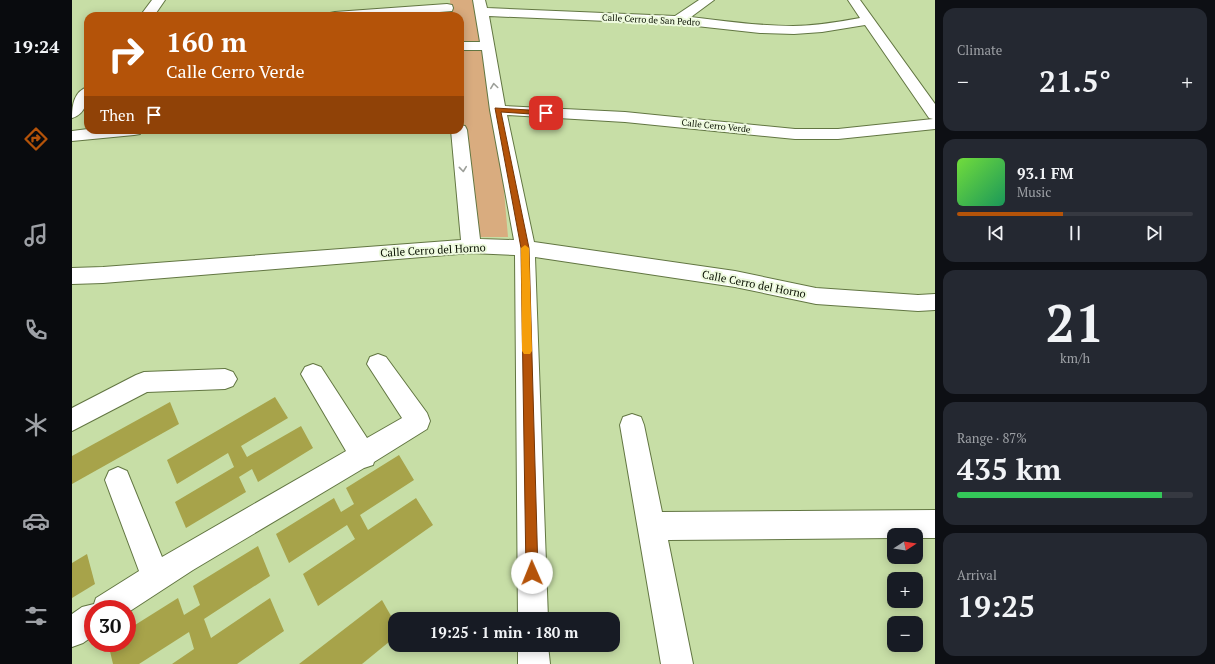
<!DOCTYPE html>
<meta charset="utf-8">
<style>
body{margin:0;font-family:"PT Serif",serif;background:#242831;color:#f1f3f6;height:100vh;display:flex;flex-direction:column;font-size:15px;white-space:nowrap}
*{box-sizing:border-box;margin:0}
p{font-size:13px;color:#9ea1a6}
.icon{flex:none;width:22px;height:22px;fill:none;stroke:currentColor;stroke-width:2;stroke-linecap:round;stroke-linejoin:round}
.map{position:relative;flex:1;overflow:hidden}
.panel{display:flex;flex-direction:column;gap:8px;padding:8px;background:#0d0f14;width:280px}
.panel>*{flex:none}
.banner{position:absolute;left:12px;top:12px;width:380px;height:122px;border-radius:12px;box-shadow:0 2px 10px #0003;background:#b45309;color:#fff;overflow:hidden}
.needle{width:26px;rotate:78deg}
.tools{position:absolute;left:815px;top:528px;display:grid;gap:8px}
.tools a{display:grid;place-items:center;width:36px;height:36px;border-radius:8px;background:#171b24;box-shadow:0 2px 10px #0003;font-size:20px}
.speed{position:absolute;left:12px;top:600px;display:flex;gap:8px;font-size:20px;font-weight:700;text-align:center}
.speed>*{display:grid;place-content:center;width:52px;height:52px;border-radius:50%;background:#171b24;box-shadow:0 2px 10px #0003;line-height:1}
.speed .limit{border:6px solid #d22;background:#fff;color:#111}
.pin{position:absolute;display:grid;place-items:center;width:34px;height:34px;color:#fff;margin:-17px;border-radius:8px;box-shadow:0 2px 6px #0006}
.me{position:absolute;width:44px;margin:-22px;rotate:359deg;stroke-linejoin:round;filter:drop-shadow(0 0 3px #0008)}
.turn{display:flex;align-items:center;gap:14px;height:84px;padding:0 16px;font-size:18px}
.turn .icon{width:52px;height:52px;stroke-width:2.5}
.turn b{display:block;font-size:28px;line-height:34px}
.then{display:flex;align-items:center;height:38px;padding:0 16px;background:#0003;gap:8px;font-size:15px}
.big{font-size:30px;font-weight:700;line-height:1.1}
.panel .widget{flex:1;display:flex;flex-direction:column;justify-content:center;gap:6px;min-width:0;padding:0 14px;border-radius:12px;background:#242831}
.panel .dial{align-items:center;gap:0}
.dial b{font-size:52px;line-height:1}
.song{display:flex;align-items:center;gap:12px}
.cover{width:48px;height:48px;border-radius:6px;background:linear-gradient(135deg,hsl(100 70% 55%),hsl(150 70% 35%))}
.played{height:4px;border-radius:2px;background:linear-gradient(90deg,#b45309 45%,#363941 45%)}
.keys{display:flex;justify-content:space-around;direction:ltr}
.heat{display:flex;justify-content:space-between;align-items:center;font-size:22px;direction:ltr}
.charge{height:6px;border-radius:3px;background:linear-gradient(90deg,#34c759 87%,#363941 0)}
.trip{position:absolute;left:316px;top:612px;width:232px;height:40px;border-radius:12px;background:#171b24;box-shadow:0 2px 10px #0003;font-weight:700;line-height:40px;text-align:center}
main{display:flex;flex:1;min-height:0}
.dock{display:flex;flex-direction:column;width:72px;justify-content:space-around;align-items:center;background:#090b0e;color:#9ea1a6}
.dock .icon{width:28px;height:28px}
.dock .selected{color:#b45309}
.dock b{font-size:18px;color:#f1f3f6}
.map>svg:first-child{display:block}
.green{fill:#d9ac7f}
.building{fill:#a7a34a}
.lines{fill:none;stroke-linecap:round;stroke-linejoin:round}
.minor-casing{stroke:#627642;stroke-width:2}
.minor{fill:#fff;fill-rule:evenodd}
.oneway{stroke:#9c9f99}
.route{fill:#b45309;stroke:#753606}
.slow{fill:#f59e0b}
.labels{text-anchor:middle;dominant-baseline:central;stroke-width:4;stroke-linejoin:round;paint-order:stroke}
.far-street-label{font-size:9px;fill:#080f00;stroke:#eefade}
.street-label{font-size:11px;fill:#080f00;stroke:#eefade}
</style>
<main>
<nav class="dock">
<b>19:24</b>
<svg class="icon selected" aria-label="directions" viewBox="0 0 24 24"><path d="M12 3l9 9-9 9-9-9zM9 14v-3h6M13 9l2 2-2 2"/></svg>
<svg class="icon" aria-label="music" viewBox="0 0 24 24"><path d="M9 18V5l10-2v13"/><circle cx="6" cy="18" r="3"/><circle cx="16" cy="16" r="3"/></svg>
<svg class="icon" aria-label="phone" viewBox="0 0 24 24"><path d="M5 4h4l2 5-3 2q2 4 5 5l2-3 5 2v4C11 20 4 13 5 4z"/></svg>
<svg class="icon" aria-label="climate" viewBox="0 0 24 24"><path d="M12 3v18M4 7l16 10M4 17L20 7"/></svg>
<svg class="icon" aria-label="car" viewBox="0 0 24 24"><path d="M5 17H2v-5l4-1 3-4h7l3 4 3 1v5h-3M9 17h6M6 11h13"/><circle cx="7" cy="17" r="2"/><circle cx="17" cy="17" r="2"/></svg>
<svg class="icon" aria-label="filters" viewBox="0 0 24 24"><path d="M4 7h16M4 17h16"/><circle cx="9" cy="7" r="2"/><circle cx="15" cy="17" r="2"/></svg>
</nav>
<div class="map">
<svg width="863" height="664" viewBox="0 0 863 664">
<rect width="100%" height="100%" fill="#c7dea6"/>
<polygon class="green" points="378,0 407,0 425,111 436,237 406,237 388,89 388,16 379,16"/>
<g class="building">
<polygon points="203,397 216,418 169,446 175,457 229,426 241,448 186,482 180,469 167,477 174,492 114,528 103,502 162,467 156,453 105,484 95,460"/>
<polygon points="98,402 107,424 0,484 0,456"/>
<polygon points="327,455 342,480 288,515 296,530 344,498 361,525 246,606 231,574 283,539 275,525 217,563 204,534 262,498 269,512 282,504 274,488"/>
<polygon points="186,546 198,576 132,619 139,638 198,598 212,631 165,664 100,664 122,649 117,632 67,664 41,664 36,643 55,643 55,630 106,598 112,615 128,605 121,586"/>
<polygon points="15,554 23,584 0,598 0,563"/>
<polygon points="310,600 323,623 323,637 290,664 227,664"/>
</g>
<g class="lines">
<g class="minor-casing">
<g id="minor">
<polygon points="80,0 93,0 82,16 68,16"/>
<path d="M401,0H413L415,8L603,16L627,0H642L619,17C653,21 686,26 721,26C743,26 766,22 788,18L776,0H788L863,104V129L766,139H723L553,122L435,115L462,242L663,271L744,288L846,295L863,294V310L846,311L744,304L663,287L463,257L476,619H446L443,255L399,253L31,283L0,284V268L31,267L389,240L379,130H388V125L393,126L395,130L408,239L442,240L418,110L410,50H388V42H408ZM417,16L606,24L688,33L722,34L750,32L793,25L857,118L861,119L766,129H723L553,112L433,106Z"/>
<polygon points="375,4 380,5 381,8 380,11 317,16 256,16 258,13 263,12"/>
<path d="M16,87C16,100 14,114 0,118C0,105 2,91 16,87Z"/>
<polygon points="16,129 16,130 70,130 68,134 62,135 0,141 0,131"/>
<polygon points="306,354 314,357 355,413 358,421 355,429 302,462 301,465 292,468 121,570 55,613 55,609 21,609 21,636 11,643 0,647 0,614 10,607 22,604 24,598 67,571 33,480 37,471 46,467 55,471 90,557 274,451 233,381 229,374 233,367 241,364 249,367 295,438 330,418 295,364 298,357"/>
<polygon points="153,369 161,372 165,379 161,386 153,389 75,392 0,431 0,408 64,375 72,372"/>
<polygon points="560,414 569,417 572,425 590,512 863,510 863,538 844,538 844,535 822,535 822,538 596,540 621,664 589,664 548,425 551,417"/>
<polygon points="446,645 476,645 478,664 446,664"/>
</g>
</g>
<use href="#minor" class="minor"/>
</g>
<defs><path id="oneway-chevron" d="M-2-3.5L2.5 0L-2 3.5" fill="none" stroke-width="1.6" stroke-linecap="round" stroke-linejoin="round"/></defs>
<g class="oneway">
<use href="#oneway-chevron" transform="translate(422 86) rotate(-98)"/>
<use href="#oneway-chevron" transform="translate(391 169) rotate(84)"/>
</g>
<polygon class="route" points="423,108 474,111 477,113 474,115 429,112 457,248 466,573 464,577 460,579 455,577 454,573 449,248"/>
<polygon class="slow" points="453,245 457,248 460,351 458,354 452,354 450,351 449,248"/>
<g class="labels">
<g class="far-street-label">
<text transform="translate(579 20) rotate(3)">Calle Cerro de San Pedro</text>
<text transform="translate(644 126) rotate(6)">Calle Cerro Verde</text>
</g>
<g class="street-label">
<text transform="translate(361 250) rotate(-3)">Calle Cerro del Horno</text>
<text transform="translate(682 284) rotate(11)">Calle Cerro del Horno</text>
</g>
</g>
</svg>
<div class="tools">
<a><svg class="needle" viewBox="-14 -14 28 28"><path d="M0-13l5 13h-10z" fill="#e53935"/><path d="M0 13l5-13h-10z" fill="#9ea1a6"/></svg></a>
<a>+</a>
<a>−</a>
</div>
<div class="speed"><div class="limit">30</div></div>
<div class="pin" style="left:474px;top:113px;background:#d93025"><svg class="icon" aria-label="arrive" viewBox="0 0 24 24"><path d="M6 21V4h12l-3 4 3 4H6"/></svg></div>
<svg class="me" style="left:460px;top:573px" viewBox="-20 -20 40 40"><circle r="19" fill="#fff"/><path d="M0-13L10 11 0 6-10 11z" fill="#b45309"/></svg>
<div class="trip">19:25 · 1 min · 180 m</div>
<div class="banner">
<div class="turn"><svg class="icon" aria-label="right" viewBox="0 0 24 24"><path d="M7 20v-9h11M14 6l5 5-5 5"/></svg><div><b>160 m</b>Calle Cerro Verde</div></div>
<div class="then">Then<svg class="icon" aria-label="arrive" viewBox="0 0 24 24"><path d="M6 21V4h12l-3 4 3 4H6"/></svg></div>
</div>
</div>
<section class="panel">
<div class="widget"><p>Climate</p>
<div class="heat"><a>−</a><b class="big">21.5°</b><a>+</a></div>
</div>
<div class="widget">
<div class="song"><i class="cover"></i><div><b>93.1 FM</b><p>Music</p></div></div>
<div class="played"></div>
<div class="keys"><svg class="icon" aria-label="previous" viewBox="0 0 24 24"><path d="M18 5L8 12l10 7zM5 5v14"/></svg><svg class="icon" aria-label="pause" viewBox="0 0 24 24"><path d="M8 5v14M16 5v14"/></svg><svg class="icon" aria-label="next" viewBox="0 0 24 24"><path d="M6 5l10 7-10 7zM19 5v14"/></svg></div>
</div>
<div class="widget dial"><b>21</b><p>km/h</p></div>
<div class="widget"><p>Range · 87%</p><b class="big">435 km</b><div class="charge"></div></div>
<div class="widget"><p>Arrival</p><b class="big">19:25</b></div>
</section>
</main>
